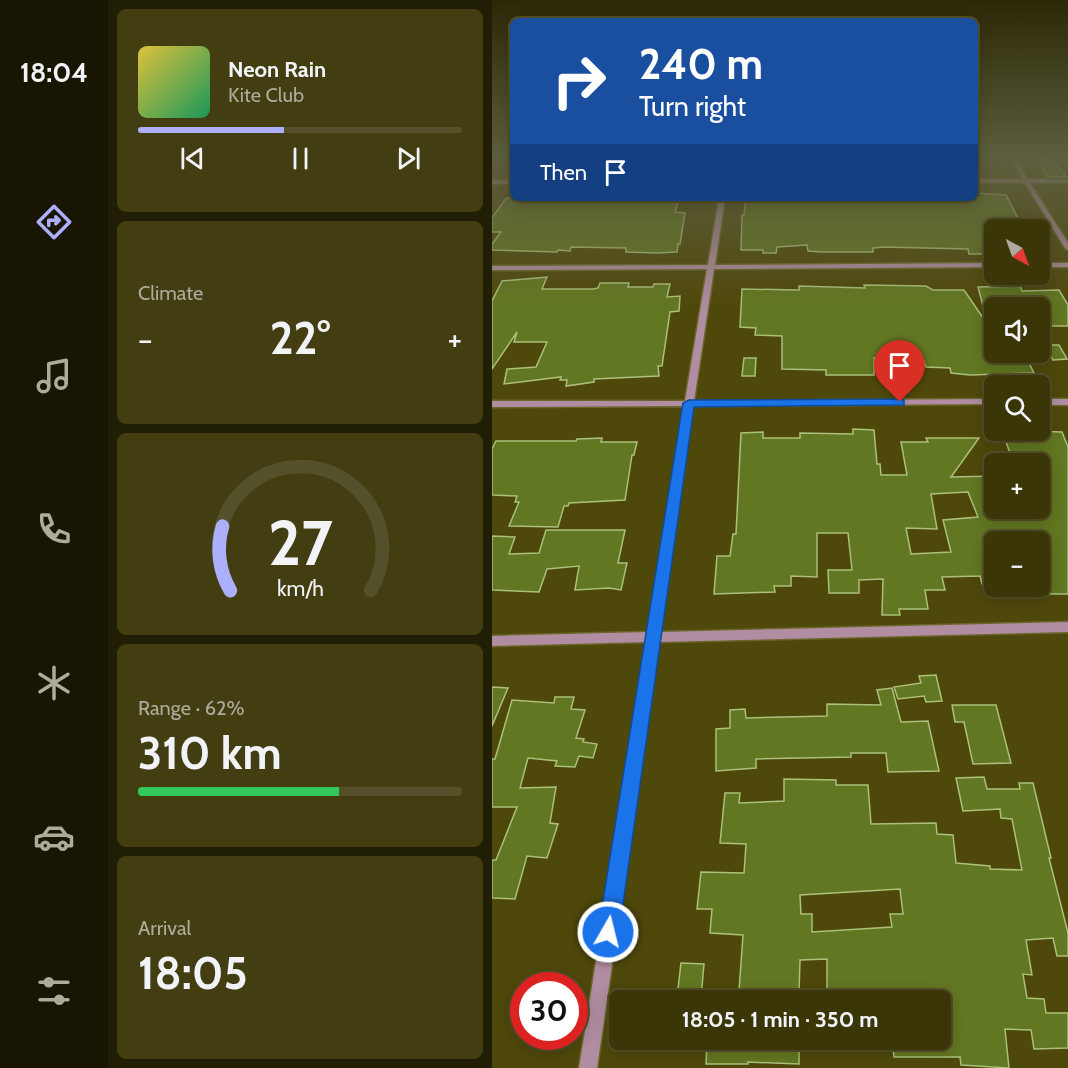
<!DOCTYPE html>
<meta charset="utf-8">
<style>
body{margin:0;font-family:Cabin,sans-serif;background:#423e12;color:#f1f3f6;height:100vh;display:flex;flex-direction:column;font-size:22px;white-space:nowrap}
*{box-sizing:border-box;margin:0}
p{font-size:20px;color:#acab9c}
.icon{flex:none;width:33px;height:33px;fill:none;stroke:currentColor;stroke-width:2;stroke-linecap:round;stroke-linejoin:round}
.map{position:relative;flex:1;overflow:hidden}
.panel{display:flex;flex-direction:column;gap:9px;padding:9px;background:#201e04;width:384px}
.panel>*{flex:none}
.banner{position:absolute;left:18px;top:18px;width:468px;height:183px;border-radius:9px;box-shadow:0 3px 15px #0003,0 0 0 2px #545029;background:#1a4fa0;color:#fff;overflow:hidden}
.needle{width:39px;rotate:139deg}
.controls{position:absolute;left:492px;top:219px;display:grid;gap:12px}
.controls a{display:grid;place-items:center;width:66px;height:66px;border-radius:9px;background:#3b3608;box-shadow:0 3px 15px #0003,0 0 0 2px #545029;font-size:30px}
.speed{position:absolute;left:18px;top:972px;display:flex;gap:12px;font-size:30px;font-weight:700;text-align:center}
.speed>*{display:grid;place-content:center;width:78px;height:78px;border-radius:50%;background:#3b3608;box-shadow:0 3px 15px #0003,0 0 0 2px #545029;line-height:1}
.speed .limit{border:9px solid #d22;background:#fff;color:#111}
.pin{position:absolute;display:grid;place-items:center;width:51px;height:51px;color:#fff;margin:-62px -26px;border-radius:50% 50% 50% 0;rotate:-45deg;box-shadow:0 0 6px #0007}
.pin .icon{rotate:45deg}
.me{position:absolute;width:66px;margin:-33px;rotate:8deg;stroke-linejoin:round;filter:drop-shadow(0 0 4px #0008)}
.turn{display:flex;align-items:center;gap:21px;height:126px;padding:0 30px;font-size:27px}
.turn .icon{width:78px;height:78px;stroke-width:2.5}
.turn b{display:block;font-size:42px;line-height:51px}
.then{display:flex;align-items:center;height:57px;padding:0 30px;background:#0003;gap:12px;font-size:22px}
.big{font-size:45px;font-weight:700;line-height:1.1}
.panel .widget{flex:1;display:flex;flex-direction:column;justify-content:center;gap:9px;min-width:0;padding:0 21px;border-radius:9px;background:#423e12}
.panel .dial{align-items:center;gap:0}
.dial svg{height:156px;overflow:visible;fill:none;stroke:#545029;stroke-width:7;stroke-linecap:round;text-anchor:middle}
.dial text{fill:#f1f3f6;stroke:none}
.song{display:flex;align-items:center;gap:18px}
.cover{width:72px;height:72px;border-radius:9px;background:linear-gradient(135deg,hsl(50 70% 55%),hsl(150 70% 35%))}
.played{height:6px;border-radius:3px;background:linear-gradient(90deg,#acaffb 45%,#545029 45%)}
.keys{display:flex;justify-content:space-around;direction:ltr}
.heat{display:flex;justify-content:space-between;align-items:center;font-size:33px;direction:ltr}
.charge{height:9px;border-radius:4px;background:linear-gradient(90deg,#34c759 62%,#545029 0)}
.trip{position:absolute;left:117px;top:990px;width:342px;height:60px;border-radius:9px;background:#3b3608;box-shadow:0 3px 15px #0003,0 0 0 2px #545029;font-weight:700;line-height:60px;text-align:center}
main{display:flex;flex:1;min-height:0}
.dock{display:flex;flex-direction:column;width:108px;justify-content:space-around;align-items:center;background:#181603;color:#acab9c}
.dock .icon{width:42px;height:42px}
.dock .current{color:#acaffb}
.dock b{font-size:27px;color:#f1f3f6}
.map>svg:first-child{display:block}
.building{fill:#627721;stroke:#abc07b;stroke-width:1.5;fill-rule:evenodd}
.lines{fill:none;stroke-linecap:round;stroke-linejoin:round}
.minor-casing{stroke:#6b652d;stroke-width:3}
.minor{fill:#b08da1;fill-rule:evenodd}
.route{fill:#1a73e8;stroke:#114b97;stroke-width:1.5}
</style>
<main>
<nav class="dock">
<b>18:04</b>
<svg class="icon current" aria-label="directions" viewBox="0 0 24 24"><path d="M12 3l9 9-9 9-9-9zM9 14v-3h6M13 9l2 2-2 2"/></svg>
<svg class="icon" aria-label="music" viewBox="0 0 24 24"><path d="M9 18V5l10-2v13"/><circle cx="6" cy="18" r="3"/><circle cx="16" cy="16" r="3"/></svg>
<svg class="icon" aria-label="phone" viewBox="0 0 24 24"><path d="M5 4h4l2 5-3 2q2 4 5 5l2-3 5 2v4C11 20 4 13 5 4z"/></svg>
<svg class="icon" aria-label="climate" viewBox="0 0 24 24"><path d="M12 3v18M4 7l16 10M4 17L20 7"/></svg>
<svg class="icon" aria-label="car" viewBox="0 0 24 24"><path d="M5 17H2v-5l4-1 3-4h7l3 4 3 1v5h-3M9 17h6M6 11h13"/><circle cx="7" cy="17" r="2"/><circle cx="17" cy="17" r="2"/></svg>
<svg class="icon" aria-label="filters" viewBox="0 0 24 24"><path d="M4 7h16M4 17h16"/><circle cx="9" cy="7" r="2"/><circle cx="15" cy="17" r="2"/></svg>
</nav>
<section class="panel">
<div class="widget">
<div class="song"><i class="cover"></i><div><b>Neon Rain</b><p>Kite Club</p></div></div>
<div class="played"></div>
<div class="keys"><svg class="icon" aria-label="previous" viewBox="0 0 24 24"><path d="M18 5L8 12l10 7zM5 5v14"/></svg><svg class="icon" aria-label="pause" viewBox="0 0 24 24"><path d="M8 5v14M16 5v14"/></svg><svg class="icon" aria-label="next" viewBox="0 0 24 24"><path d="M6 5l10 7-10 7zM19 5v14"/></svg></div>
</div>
<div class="widget"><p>Climate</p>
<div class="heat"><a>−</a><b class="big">22°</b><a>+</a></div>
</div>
<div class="widget dial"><svg viewBox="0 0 100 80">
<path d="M14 69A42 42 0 1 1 86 69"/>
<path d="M14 69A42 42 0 0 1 10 36" stroke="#acaffb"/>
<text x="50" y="56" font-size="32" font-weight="700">27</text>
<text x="50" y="72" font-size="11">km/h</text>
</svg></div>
<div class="widget"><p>Range · 62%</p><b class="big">310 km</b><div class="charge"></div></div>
<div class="widget"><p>Arrival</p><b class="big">18:05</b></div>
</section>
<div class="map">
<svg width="576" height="1068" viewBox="0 0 576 1068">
<rect width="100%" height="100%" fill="#4f480b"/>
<g class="building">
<polygon points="547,159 561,159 574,177 555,177"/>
<polygon points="483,193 514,195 532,230 502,230 502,251 493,251 495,254 477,254 476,249 392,247 381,248 381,252 329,252 316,251 315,245 285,247 284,253 271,253 271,250 249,250 250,215 252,215 254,198 422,198 423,201 450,201 450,198 483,198"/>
<polygon points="14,198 154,198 154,202 186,202 183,212 193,213 188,244 186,244 185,252 165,253 134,252 134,248 79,247 78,251 66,250 65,252 0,250 0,244 9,232 0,232 0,218"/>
<polygon points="55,277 50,289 101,289 106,288 108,283 137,283 136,287 161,287 162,284 178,284 175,297 188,296 187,311 178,312 170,366 166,366 167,376 102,379 102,382 74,386 75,380 68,380 69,377 12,384 15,369 44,367 55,342 22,342 25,332 0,369 0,301 10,281"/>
<polygon points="372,285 434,286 441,290 472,290 496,325 486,287 528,286 530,291 567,290 576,305 576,326 548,326 548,308 502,308 502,352 528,356 530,359 535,359 542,373 478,375 459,373 458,368 434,367 429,354 403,354 406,370 394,370 391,357 382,358 382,375 334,375 334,370 290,369 290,336 263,335 264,328 248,327 250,289 307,290 307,286 373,288"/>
<polygon points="553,345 567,345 575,359 561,360"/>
<polygon points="252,358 264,358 263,376 250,376"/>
<path d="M361,429L382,430L385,464H388L389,475H415L409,442H436L434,438H487L459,477L502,476V508L522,509L548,508V464L521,462L512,436H542L540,431L570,432L576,447V594H548V542H502V583L490,584L488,576L450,577L453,590H433L436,609H407L408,615H390L391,579L367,580V593H337L336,570H360L356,533H325V577L299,576V586H282L283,592L222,594L225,556H238L241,534H244L249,433L271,432V438H308V433L361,434ZM476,492L486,517L451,520L459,552L419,554L414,528L445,529L439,494Z"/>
<polygon points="110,438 109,442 145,442 142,455 140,455 133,500 77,503 76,506 72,506 66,527 17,526 27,502 23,502 25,496 0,495 0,449 4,441 84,441 85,439"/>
<polygon points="54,530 133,530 126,563 135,563 129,590 117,588 83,590 87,566 55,569 47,592 0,590 0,536 23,537 17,554 47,553"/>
<polygon points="444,675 450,701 434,702 432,696 406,699 402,687 429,683 427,676"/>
<polygon points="0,687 16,688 0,726"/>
<polygon points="400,688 409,722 436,721 447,771 396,772 394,753 359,753 359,757 264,759 264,768 224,771 224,729 238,728 238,710 253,709 254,718 335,716 335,704 389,705 385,690"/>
<polygon points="63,697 82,697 79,709 93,710 84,738 92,739 91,742 105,744 101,758 87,756 83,767 63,766 65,761 36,758 28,788 64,787 58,823 66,824 55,858 35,856 23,899 0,898 0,860 4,860 25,807 0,807 0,759 3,759 20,700 62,703"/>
<polygon points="460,705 504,705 519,763 481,764 472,722 463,722"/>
<path d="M492,777L495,789H528L527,783H541L559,858H557L576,933V956H565L561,938L534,940L540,975L531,974L535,998L552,999L554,1013H576V1048L542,1049L539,1030L513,1029L517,1068L469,1065L468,1057H402L400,1040H448V1000H335V959L308,960L307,993L247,991L251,935L218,933L220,909H205L209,872L252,873L254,844L228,843L233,793H248L247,803L292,801V779L344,780V785H376L379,824L444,823L445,834L461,835L464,863L498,866V869L530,870L520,819L509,818L508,809L471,811L464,778ZM408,889L411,914H398L400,927L320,932V914H309L308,895Z"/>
<polygon points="189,963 212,964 209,998 185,997"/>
<polygon points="215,1040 307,1040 307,1064 256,1062 256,1064 214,1064"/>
</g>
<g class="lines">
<g class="minor-casing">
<g id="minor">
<polygon points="519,159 524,159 536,179 576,179 576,183 538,183 576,243 576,250 573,248 533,183 483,183 483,179 531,179"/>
<rect x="0" y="180" width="21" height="4"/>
<polygon points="227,198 233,198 223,265 502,263 502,267 222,269 202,401 502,399 502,404 201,406 168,632 576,622 576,632 167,642 105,1068 87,1068 155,642 0,646 0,636 156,632 192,406 0,407 0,401 193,401 215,269 0,270 0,266 216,265"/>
<rect x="548" y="263" width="28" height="4"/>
<rect x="548" y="399" width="28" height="6"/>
</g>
</g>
<use href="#minor" class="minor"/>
</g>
<linearGradient id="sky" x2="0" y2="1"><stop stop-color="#2b2806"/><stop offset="0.51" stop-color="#5d5e3f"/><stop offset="1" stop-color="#5d5e3f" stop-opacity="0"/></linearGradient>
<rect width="576" height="309" fill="url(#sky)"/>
<polygon class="route" points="408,399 412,400 412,405 202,407 127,932 124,940 116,943 109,940 106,932 191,403 197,400"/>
</svg>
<div class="controls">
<a><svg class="needle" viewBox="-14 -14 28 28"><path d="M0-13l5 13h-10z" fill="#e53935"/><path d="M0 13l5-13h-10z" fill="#acab9c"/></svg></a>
<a><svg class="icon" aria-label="sound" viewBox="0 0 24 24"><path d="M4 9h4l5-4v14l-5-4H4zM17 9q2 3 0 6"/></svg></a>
<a><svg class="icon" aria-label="search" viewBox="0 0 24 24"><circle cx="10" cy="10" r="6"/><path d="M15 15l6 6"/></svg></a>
<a>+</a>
<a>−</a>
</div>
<div class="speed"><div class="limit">30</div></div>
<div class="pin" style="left:408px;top:402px;background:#d93025"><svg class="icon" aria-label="arrive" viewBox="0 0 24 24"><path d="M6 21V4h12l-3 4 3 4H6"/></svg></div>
<svg class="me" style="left:116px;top:932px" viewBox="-20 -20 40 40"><circle r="17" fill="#1a73e8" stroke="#fff" stroke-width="3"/><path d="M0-11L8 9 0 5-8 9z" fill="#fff"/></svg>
<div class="trip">18:05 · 1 min · 350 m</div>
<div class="banner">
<div class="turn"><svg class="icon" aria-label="right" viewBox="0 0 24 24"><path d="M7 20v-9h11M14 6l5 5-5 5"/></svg><div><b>240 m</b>Turn right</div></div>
<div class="then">Then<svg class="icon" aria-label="arrive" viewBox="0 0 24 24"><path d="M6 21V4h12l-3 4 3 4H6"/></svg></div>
</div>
</div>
</main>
